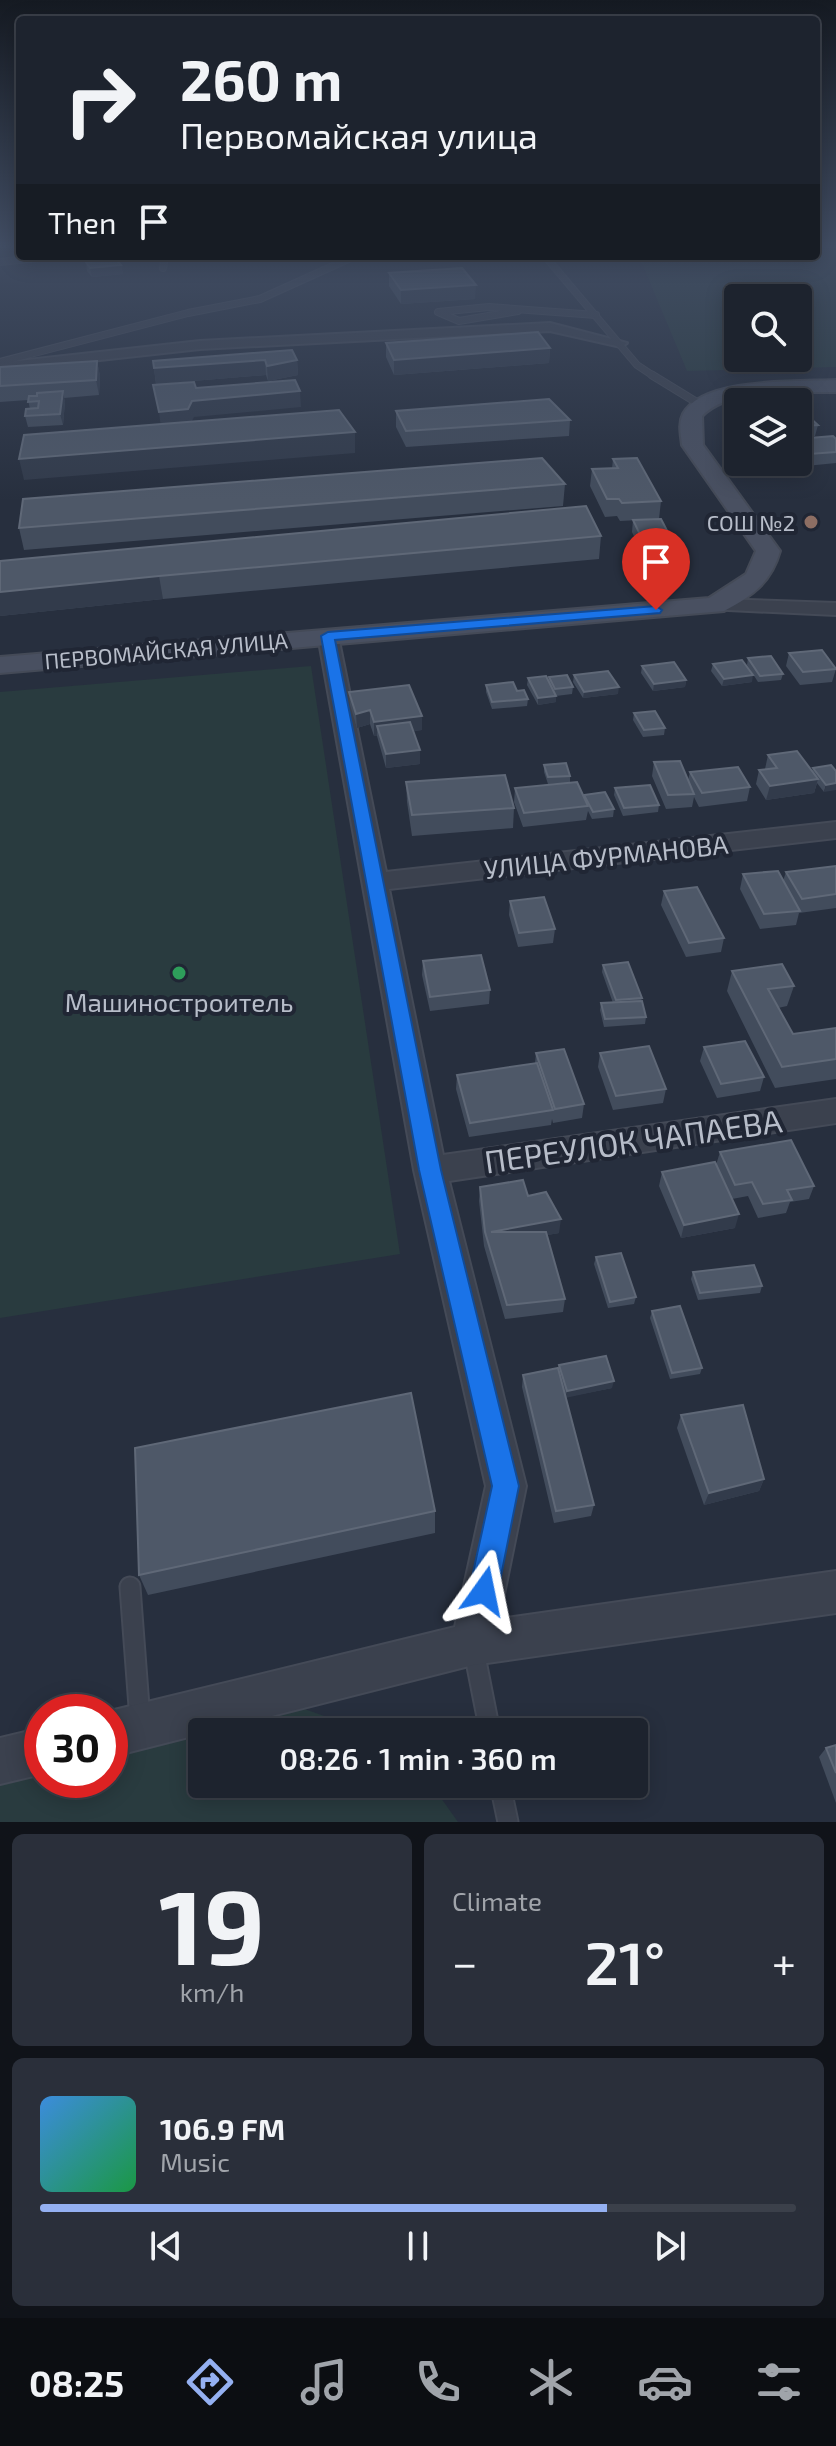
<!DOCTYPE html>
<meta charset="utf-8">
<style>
body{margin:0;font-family:"Exo 2",sans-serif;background:#2a2f3a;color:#f1f3f6;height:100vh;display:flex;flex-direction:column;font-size:30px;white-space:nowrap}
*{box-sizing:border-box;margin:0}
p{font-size:26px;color:#a0a4aa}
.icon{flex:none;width:44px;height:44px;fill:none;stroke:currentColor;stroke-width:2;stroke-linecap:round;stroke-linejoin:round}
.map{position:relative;height:1822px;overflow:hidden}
.sheet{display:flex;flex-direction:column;gap:12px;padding:12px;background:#101319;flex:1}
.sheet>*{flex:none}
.hud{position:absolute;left:16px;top:16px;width:804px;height:244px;border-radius:8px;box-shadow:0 4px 20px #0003,0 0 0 2px #3b404a;background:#1d232e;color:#f1f3f6;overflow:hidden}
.buttons{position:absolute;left:724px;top:284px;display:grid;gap:16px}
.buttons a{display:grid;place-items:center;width:88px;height:88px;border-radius:8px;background:#1d232e;box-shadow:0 4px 20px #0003,0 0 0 2px #3b404a;font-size:40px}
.speed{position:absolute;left:24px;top:1694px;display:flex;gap:16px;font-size:40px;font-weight:700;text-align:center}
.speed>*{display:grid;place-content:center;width:104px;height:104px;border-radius:50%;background:#1d232e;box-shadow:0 4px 20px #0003,0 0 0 2px #3b404a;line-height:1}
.speed .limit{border:12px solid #d22;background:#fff;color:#111}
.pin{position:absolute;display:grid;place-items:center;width:68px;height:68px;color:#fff;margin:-82px -34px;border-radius:50% 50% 50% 0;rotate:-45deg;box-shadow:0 0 8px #0007}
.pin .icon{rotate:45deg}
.me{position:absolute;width:88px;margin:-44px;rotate:12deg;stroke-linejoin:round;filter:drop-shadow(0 0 6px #0008)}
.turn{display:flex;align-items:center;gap:28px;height:168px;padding:0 32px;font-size:36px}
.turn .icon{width:104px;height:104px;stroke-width:2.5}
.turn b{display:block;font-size:56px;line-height:68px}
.then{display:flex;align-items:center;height:76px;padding:0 32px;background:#0003;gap:16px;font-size:30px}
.big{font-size:60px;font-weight:600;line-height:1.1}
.sheet .widget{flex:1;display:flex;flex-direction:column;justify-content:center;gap:12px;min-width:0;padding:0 28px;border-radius:12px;background:#2a2f3a}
.sheet .dial{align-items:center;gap:0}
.dial b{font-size:104px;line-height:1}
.song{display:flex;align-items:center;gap:24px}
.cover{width:96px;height:96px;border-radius:12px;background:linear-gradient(135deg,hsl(210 70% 55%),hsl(140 70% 35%))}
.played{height:8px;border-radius:4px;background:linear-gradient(90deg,#94b0f1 75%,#3b404a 75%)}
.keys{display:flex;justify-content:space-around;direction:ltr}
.heat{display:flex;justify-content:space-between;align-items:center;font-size:44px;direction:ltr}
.sheet .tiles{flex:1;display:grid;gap:12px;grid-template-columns:1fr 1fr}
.widget:last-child{grid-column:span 2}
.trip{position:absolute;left:188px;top:1718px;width:460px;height:80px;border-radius:8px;background:#1d232e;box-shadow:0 4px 20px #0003,0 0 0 2px #3b404a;font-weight:600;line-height:80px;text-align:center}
.dock{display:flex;height:128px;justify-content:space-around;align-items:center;background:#0c0e12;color:#a0a4aa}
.dock .icon{width:56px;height:56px}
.dock .on{color:#94b0f1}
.dock b{font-size:36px;color:#f1f3f6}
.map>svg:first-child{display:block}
.green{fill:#293b3f;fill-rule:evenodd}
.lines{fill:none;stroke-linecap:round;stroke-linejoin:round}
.service-far2-casing{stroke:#444a57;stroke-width:8}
.service-far1-casing{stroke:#444a57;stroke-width:9}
.service-casing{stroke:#444a57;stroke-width:23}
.minor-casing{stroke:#444a57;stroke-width:4}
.secondary-casing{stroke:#444a57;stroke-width:4}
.service-far2{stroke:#3b414e;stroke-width:6}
.service-far1{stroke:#3b414e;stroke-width:7}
.service{stroke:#3b414e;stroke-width:19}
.minor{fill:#3b414e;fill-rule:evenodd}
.secondary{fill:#495061;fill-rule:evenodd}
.wall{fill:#424c5c}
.shaded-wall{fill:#323b4b}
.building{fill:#4e5868;stroke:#5f6877;stroke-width:2}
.route{fill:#1a73e8;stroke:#114b97;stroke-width:2}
.education-dot{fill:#8d6e63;stroke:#202634;stroke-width:3}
.leisure-dot{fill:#2e9e5b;stroke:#202634;stroke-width:3}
.labels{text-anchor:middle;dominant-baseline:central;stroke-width:8;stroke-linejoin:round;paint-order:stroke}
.far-poi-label{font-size:22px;fill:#b7bdc9;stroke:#202634;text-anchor:end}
.far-street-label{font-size:22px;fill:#b7bdc9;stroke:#202634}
.street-label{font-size:26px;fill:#b7bdc9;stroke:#202634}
.poi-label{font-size:26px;fill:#b7bdc9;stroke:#202634}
.near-street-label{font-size:32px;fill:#b7bdc9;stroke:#202634}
</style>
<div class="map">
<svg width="836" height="1822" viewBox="0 0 836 1822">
<rect width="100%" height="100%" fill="#272f3e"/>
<g class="green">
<path d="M816,246H836V367L687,371L639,256H816ZM738,298H798V358H738Z"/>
<polygon points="311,666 400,1254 0,1318 0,692"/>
<polygon points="296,1706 369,1732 202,1732 202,1784 431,1784 458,1822 0,1822 0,1781 42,1768 42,1780 110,1780 110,1749"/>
</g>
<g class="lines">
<g class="service-far2-casing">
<g id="service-far2">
<polyline points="162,256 165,257 163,268"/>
<polyline points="545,256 637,365 655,377"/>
<polyline points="0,262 58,256"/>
<polyline points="518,311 459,321 438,312 489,307 596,315"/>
<polyline points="0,362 188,313 260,299 355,256"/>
</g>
</g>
<g class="service-far1-casing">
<polyline id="service-far1" points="652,375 701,405"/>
</g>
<g class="service-casing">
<g id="service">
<polyline points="130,1587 140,1720"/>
<polyline points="474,1651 490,1732"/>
<polyline points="500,1784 508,1822"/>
</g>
</g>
<g class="minor-casing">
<g id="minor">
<polygon points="550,323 627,343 621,347 550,331 200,349 0,371 0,363 200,341"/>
<polygon points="715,599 836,603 836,615 708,609 706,605 708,601"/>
<polygon points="328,630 338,636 386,872 836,822 836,838 389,889 443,1155 836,1099 836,1123 449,1181 526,1486 499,1619 836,1571 836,1613 473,1665 110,1757 110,1711 455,1627 486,1486 414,1170 318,636"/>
<polygon points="42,1728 42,1774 0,1784 0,1738"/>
</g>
</g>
<g class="secondary-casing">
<path id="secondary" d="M836,380V392C798,393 730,387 702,416L703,445L780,551C771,583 752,596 724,611L0,673V657L709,598L746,574L756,551L682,445C681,435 678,424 683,414C702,377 799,382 836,380Z"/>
</g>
<use href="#service-far2" class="service-far2"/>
<use href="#service-far1" class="service-far1"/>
<use href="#service" class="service"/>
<use href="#minor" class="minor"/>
<use href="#secondary" class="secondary"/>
</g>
<g class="wall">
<polygon points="86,262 121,265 123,274 92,277 87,271"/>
<polygon points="389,273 475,299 401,304 389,286"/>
<polygon points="386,343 550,348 549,363 394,375 386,357"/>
<polygon points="297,360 298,375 268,381 266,375 156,384 153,361"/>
<polygon points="97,361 100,376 99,395 64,398 65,402 63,425 28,427 25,416 30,409 28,400 0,402 0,367"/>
<polygon points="396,411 570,420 569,436 406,447 396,427"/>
<polygon points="798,417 818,425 815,436 798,437"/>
<polygon points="798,439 836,439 836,463 806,466 798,459"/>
<polygon points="613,459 661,501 659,519 620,521 617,516 605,517 590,486 592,469 612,468"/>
<polygon points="565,484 563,506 24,550 19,528"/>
<polygon points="633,520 673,542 671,555 643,556 632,532"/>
<polygon points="601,536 599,559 163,599 0,616 0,561"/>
<polygon points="643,562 679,573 678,579 663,580 662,584 650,585 642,569"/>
<polygon points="789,653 836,669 832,682 800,685 786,666"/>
<polygon points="748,658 783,674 781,680 758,682 747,665"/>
<polygon points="713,664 752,682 722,686 711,671"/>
<polygon points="642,666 686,680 685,687 653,691 641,673"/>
<polygon points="574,675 618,694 583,698 573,682"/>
<polygon points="549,677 573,687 572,694 556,696 556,702 538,705 527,685 528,678 548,681"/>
<polygon points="486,685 517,691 528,699 527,706 492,709 486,692"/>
<polygon points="349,692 422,730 413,731 420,764 386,768 377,736 374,736 370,724 357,728 350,705"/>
<polygon points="634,713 665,728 664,735 643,737 633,720"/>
<polygon points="768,755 812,771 813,768 831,765 824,792 817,783 814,793 766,800 756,784 759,770 765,769"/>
<polygon points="654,762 688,780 690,772 750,787 747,801 699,807 694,797 692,807 666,809 652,776"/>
<polygon points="544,765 570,776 570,783 548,784 544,772"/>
<polygon points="406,782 514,808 513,828 412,836 407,802"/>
<polygon points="515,788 584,796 614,809 613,817 592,819 588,811 586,820 523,827 514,802"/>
<polygon points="615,788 659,805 658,812 623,816 614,795"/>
<polygon points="836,866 836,908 799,913 796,925 760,929 740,889 743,874 783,881 786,872"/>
<polygon points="664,891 724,938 721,952 686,957 661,905"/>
<polygon points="510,901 555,929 553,943 518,947 509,915"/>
<polygon points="423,961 490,990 489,1004 430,1011 422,975"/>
<polygon points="603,965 642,998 641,1001 646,1017 645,1024 604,1027 600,1010 601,1003 613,1003 602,972"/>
<polygon points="732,971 794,986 787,1006 778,1008 793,1034 836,1028 836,1079 775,1088 727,991"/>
<polygon points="704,1047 764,1077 760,1091 717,1098 700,1061"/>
<polygon points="536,1053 584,1104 582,1118 553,1123 552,1119 551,1125 469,1137 456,1089 457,1075 535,1063"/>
<polygon points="600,1053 666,1089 663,1103 613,1110 598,1067"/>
<polygon points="720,1152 814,1186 809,1199 790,1202 786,1213 758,1218 748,1196 732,1199 735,1228 681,1238 659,1186 662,1172 716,1165"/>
<polygon points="480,1187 528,1196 559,1233 547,1235 565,1299 563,1312 505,1319 484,1246 479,1201"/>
<polygon points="596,1257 636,1297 634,1304 608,1308 594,1264"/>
<polygon points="693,1272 762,1286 760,1293 698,1300 691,1279"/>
<polygon points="652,1311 702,1368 700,1374 670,1379 650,1318"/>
<polygon points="559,1365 612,1388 566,1397 594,1505 591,1516 554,1523 522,1387 523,1375 558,1369"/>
<polygon points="681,1415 764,1479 759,1491 704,1505 677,1428"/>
<polygon points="435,1511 435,1533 148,1595 139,1575"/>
<polygon points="836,1745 836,1803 819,1757 826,1748"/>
</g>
<g class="shaded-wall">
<polygon points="121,265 123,274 92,277 90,268"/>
<polygon points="476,285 475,299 401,304 401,290"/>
<polygon points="550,348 549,363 394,375 394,360"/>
<polygon points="265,360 266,375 156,384 154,368"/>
<polygon points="297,360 298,375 268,381 267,366"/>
<polygon points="97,361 100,376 99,395 96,380"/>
<polygon points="63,391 65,402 63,425 60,414"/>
<polygon points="300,391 301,407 194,417 190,425 161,428 159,412 192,401"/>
<polygon points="355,432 355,453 24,480 19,459"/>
<polygon points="159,576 163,599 0,616 0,592"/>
<polygon points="753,675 752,682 722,686 724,679"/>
<polygon points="686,680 685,687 653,691 654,684"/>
<polygon points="619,687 618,694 583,698 584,692"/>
<polygon points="556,696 556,702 538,705 538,698"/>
<polygon points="370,710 370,724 357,728 356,714"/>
<polygon points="422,716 422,730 380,735 377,726 377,736 374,736 374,722"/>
<polygon points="420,750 420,764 386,768 386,754"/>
<polygon points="818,779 814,793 766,800 770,786"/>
<polygon points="836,783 836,790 824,792 826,785"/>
<polygon points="739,1214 735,1228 681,1238 684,1225"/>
<polygon points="561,1219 559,1233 490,1246 491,1232"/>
<polygon points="614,1381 612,1388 565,1398 567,1391"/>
<polygon points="764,1479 759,1491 704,1505 709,1493"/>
</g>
<g class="building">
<polygon points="116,259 121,265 90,268 86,262"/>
<polygon points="462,268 476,285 401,290 389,273"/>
<polygon points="538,332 550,348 394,360 386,343"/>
<polygon points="292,350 297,360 267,366 265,360 154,368 153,361"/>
<polygon points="97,361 96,380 0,386 0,367"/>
<polygon points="295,380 300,391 192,401 188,409 159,412 153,385 194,382 196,388"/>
<polygon points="63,391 60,414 25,416 26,409 38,408 39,401 28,402 29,396 37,396 37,393"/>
<polygon points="549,399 570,420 406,431 396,411"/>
<polygon points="339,410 355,432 19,459 24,435"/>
<polygon points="808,416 818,425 798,426 798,417"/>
<polygon points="833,436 836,439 836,452 809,454 802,447 798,448 798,439"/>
<polygon points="542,458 565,484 19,528 23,499"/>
<polygon points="637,458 661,501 622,503 619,499 607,499 592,469 618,468 613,459"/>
<polygon points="586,506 601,536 159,576 0,592 0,561"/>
<polygon points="661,519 673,542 644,543 633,520"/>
<polygon points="672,561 679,573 661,574 663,578 651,578 643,562"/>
<polygon points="822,650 836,669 803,672 789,653"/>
<polygon points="771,656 783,674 760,676 748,658"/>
<polygon points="742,660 753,675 724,679 713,664"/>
<polygon points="674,662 686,680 654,684 642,666"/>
<polygon points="608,671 619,687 584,692 574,675"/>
<polygon points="567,675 573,687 555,689 549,677"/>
<polygon points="546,676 556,696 538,698 528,678"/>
<polygon points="513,682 517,691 524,690 528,699 492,702 486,685"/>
<polygon points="409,685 422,716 374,722 370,710 356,714 349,692"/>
<polygon points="655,711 665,728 644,730 634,713"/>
<polygon points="410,722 420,750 386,754 377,726"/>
<polygon points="797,751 818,779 770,786 759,770 777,768 768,755"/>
<polygon points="680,761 694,794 668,795 654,762"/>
<polygon points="566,763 570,776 548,777 544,765"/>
<polygon points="831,765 836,771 836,783 826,785 813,768"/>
<polygon points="738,767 750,787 702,793 690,772"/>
<polygon points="505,775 514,808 412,815 406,782"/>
<polygon points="577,782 588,806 524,813 515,788"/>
<polygon points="650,785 659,805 624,808 615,788"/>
<polygon points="605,792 614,809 593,812 584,795"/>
<polygon points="836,866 836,894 802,899 786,872"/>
<polygon points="778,871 800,911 764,914 743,874"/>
<polygon points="697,887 724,938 689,943 664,891"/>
<polygon points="544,897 555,929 519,933 510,901"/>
<polygon points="481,955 490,990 430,997 423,961"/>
<polygon points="628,962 642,998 616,1000 603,965"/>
<polygon points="782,964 794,986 768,989 793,1034 836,1028 836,1059 782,1067 732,971"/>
<polygon points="642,1001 646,1017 605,1019 601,1003"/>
<polygon points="745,1041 764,1077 721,1084 704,1047"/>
<polygon points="649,1046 666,1089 616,1096 600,1053"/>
<polygon points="564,1049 584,1104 555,1109 536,1053"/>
<polygon points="537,1063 553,1110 470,1123 457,1075"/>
<polygon points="791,1140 814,1186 787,1190 792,1200 763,1204 752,1182 735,1185 720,1152"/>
<polygon points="715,1162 739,1214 684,1225 662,1172"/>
<polygon points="523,1180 528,1196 546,1192 561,1219 491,1232 546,1232 565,1299 507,1305 485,1232 480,1187"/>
<polygon points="621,1253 636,1297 610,1302 596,1257"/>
<polygon points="754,1265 762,1286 700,1293 693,1272"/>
<polygon points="680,1306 702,1368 672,1373 652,1311"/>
<polygon points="606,1356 614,1381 567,1391 559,1365"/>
<polygon points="558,1368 594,1505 556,1511 523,1375"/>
<polygon points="411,1393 435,1511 139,1575 135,1448"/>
<polygon points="743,1405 764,1479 709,1493 681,1415"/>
<polygon points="836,1745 836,1773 826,1748"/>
</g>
<linearGradient id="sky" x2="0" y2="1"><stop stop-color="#151a22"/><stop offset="0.49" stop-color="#414d63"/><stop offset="1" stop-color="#414d63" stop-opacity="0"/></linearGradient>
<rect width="836" height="501" fill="url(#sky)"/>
<polygon class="route" points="656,606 662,610 660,613 335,640 441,1170 519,1486 498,1591 494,1602 484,1606 473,1602 469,1591 492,1486 419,1170 321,636 328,632"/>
<circle class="education-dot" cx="811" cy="522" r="8"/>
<circle class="leisure-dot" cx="179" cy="973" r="8"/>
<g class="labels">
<g class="far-poi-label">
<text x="795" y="522">СОШ №2</text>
</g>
<g class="far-street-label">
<text transform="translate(166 650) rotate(-5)">ПЕРВОМАЙСКАЯ УЛИЦА</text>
</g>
<g class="street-label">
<text transform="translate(606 856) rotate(-6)">УЛИЦА ФУРМАНОВА</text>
</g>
<g class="poi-label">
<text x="179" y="1001">Машиностроитель</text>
</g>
<g class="near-street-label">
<text transform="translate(633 1140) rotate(-8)">ПЕРЕУЛОК ЧАПАЕВА</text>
</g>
</g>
</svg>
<div class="buttons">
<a><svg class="icon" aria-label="search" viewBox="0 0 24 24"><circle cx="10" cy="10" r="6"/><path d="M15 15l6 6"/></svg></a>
<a><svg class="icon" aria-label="layers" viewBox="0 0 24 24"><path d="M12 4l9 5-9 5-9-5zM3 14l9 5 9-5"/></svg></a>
</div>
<div class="speed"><div class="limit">30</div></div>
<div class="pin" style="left:656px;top:610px;background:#d93025"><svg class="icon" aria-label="arrive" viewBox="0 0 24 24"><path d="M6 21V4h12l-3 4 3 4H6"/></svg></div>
<svg class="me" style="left:484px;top:1591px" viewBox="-20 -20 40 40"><path d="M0-17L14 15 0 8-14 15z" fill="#1a73e8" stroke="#fff" stroke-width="4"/></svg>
<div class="trip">08:26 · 1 min · 360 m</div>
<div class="hud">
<div class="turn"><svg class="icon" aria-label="right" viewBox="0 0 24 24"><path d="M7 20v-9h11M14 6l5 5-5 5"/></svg><div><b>260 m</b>Первомайская улица</div></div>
<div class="then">Then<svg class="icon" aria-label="arrive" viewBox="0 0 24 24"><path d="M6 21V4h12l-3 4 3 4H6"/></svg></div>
</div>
</div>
<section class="sheet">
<div class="tiles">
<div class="widget dial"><b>19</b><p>km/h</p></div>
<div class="widget"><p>Climate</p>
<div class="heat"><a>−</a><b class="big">21°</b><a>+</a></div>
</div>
<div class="widget">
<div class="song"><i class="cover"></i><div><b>106.9 FM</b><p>Music</p></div></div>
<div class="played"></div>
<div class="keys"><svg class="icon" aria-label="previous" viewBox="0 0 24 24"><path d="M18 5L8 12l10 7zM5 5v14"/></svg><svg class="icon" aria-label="pause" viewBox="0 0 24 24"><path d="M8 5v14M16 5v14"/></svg><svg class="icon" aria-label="next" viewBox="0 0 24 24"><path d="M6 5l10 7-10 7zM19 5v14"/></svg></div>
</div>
</div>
</section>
<nav class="dock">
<b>08:25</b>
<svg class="icon on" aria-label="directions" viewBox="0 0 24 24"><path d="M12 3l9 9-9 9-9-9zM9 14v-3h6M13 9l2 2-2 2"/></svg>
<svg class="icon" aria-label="music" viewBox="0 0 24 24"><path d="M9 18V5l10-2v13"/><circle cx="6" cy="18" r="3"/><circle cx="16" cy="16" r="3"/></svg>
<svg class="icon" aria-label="phone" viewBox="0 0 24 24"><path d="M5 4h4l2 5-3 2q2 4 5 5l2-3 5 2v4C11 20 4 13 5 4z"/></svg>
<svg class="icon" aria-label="climate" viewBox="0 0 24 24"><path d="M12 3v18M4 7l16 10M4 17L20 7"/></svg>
<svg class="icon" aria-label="car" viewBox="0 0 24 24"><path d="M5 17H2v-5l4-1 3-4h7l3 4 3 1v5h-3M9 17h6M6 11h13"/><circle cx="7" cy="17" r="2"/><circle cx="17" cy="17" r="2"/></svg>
<svg class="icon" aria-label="filters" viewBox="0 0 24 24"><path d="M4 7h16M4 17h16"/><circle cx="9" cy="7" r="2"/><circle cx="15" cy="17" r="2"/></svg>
</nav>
